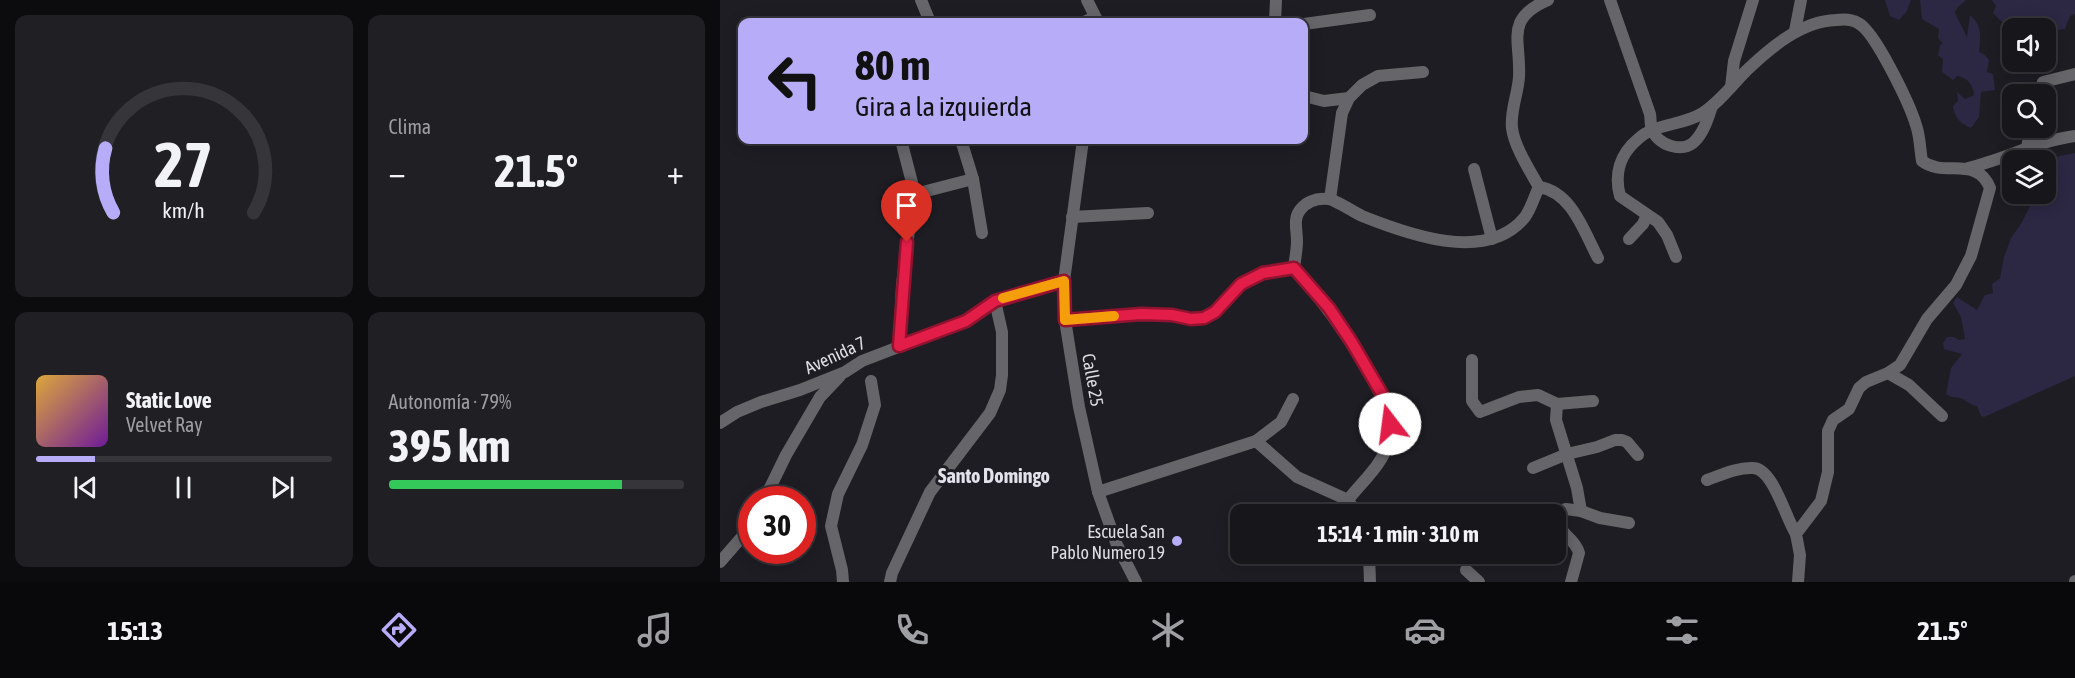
<!DOCTYPE html>
<html lang="es">
<meta charset="utf-8">
<style>
body{margin:0;font-family:"Asap Condensed",sans-serif;background:#1f1f24;color:#f1f3f6;height:100vh;display:flex;flex-direction:column;font-size:22px;white-space:nowrap}
*{box-sizing:border-box;margin:0}
p{font-size:20px;color:#9e9fa3}
.icon{flex:none;width:33px;height:33px;fill:none;stroke:currentColor;stroke-width:2;stroke-linecap:round;stroke-linejoin:round}
.map{position:relative;flex:1;overflow:hidden}
.drawer{display:flex;flex-direction:column;gap:15px;padding:15px;background:#0c0c0f;width:720px}
.drawer>*{flex:none}
.guide{position:absolute;left:18px;top:18px;width:570px;height:126px;border-radius:12px;box-shadow:0 3px 15px #0003,0 0 0 2px #35353a;background:#b6acf8;color:#111;overflow:hidden}
.buttons{position:absolute;left:1282px;top:18px;display:grid;gap:12px}
.buttons a{display:grid;place-items:center;width:54px;height:54px;border-radius:12px;background:#16161b;box-shadow:0 3px 15px #0003,0 0 0 2px #35353a;font-size:30px}
.speed{position:absolute;left:18px;top:486px;display:flex;gap:12px;font-size:30px;font-weight:700;text-align:center}
.speed>*{display:grid;place-content:center;width:78px;height:78px;border-radius:50%;background:#16161b;box-shadow:0 3px 15px #0003,0 0 0 2px #35353a;line-height:1}
.speed .limit{border:9px solid #d22;background:#fff;color:#111}
.pin{position:absolute;display:grid;place-items:center;width:51px;height:51px;color:#fff;margin:-62px -26px;border-radius:50% 50% 50% 0;rotate:-45deg;box-shadow:0 0 6px #0007}
.pin .icon{rotate:45deg}
.me{position:absolute;width:66px;margin:-33px;rotate:345deg;stroke-linejoin:round;filter:drop-shadow(0 0 4px #0008)}
.turn{display:flex;align-items:center;gap:21px;height:126px;padding:0 18px;font-size:27px}
.turn .icon{width:78px;height:78px;stroke-width:2.5}
.turn b{display:block;font-size:42px;line-height:51px}
.big{font-size:45px;font-weight:700;line-height:1.1}
.drawer .widget{flex:1;display:flex;flex-direction:column;justify-content:center;gap:9px;min-width:0;padding:0 21px;border-radius:12px;background:#1f1f24}
.drawer .dial{align-items:center;gap:0}
.dial svg{height:156px;overflow:visible;fill:none;stroke:#35353a;stroke-width:7;stroke-linecap:round;text-anchor:middle}
.dial text{fill:#f1f3f6;stroke:none}
.song{display:flex;align-items:center;gap:18px}
.cover{width:72px;height:72px;border-radius:9px;background:linear-gradient(135deg,hsl(40 70% 55%),hsl(280 70% 35%))}
.played{height:6px;border-radius:3px;background:linear-gradient(90deg,#b6acf8 20%,#35353a 20%)}
.keys{display:flex;justify-content:space-around;direction:ltr}
.heat{display:flex;justify-content:space-between;align-items:center;font-size:33px;direction:ltr}
.charge{height:9px;border-radius:4px;background:linear-gradient(90deg,#34c759 79%,#35353a 0)}
.drawer .tiles{flex:1;display:grid;gap:15px;grid-template-columns:repeat(2,1fr)}
.trip{position:absolute;left:510px;top:504px;width:336px;height:60px;border-radius:12px;background:#16161b;box-shadow:0 3px 15px #0003,0 0 0 2px #35353a;font-weight:700;line-height:60px;text-align:center}
.tab-bar{display:flex;height:96px;justify-content:space-around;align-items:center;background:#09090b;color:#9e9fa3}
.tab-bar .icon{width:42px;height:42px}
.tab-bar .current{color:#b6acf8}
.tab-bar b{font-size:27px;color:#f1f3f6}
main{display:flex;flex:1;min-height:0}
.map>svg:first-child{display:block}
.green{fill:#2c2743}
.lines{fill:none;stroke-linecap:round;stroke-linejoin:round}
.street{stroke:#66666a;stroke-width:12}
.route-casing{stroke:#92132f;stroke-width:15}
.route{stroke:#e11d48;stroke-width:10}
.slow{stroke:#f59e0b;stroke-width:10}
.poi-dot{fill:#b6acf8;stroke:#1e1d24;stroke-width:2}
.labels{text-anchor:middle;dominant-baseline:central;stroke-width:6;stroke-linejoin:round;paint-order:stroke}
.street-label{font-size:18px;fill:#dedde2;stroke:#1e1d24}
.poi-label{font-size:18px;fill:#dedde2;stroke:#1e1d24;text-anchor:end}
.neighbourhood-label{font-size:20px;font-weight:bold;fill:#e3e2eb;stroke:#1e1d24}
</style>
<main>
<section class="drawer">
<div class="tiles">
<div class="widget dial"><svg viewBox="0 0 100 80">
<path d="M14 69A42 42 0 1 1 86 69"/>
<path d="M14 69A42 42 0 0 1 10 36" stroke="#b6acf8"/>
<text x="50" y="56" font-size="32" font-weight="700">27</text>
<text x="50" y="72" font-size="11">km/h</text>
</svg></div>
<div class="widget"><p>Clima</p>
<div class="heat"><a>−</a><b class="big">21.5°</b><a>+</a></div>
</div>
<div class="widget">
<div class="song"><i class="cover"></i><div><b>Static Love</b><p>Velvet Ray</p></div></div>
<div class="played"></div>
<div class="keys"><svg class="icon" aria-label="previous" viewBox="0 0 24 24"><path d="M18 5L8 12l10 7zM5 5v14"/></svg><svg class="icon" aria-label="pause" viewBox="0 0 24 24"><path d="M8 5v14M16 5v14"/></svg><svg class="icon" aria-label="next" viewBox="0 0 24 24"><path d="M6 5l10 7-10 7zM19 5v14"/></svg></div>
</div>
<div class="widget"><p>Autonomía · 79%</p><b class="big">395 km</b><div class="charge"></div></div>
</div>
</section>
<div class="map">
<svg width="1355" height="582" viewBox="0 0 1355 582">
<rect width="100%" height="100%" fill="#1e1d24"/>
<g class="green">
<polygon points="1165,0 1191,0 1187,11 1179,20 1170,16"/>
<path d="M1200,0H1246L1237,8L1235,13L1247,37L1250,15C1262,25 1261,36 1259,52L1265,55L1269,60L1267,72L1273,74L1275,90L1261,92L1259,117L1251,128C1240,123 1235,119 1233,106L1238,101L1237,92L1245,99L1254,95C1252,83 1249,79 1237,76L1233,80L1222,72L1223,59L1218,55L1220,45L1223,43L1218,38L1219,29L1202,19Z"/>
<polygon points="1272,0 1355,0 1355,14 1350,16 1345,29 1330,31 1314,24 1312,28 1293,28 1293,33 1273,13 1276,6"/>
<path d="M1355,153V376L1264,417L1261,416L1257,406C1249,405 1247,400 1240,398C1234,397 1232,398 1226,394L1231,368L1242,354L1224,349L1223,343L1227,337H1234L1239,340L1245,339L1241,317L1233,303L1237,297L1257,310L1265,295L1273,293L1272,284L1280,278L1284,257L1291,238L1301,224L1316,194H1326V166L1339,156Z"/>
</g>
<g class="lines">
<g class="street">
<polyline points="201,0 210,22"/>
<polyline points="367,0 378,22"/>
<path d="M890,0L930,114C931,119 930,125 932,129C937,145 963,154 975,141C984,132 988,118 992,106"/>
<polyline points="364,22 375,17"/>
<polyline points="555,22 556,0"/>
<polyline points="584,24 650,15"/>
<polyline points="1075,31 1081,0"/>
<polyline points="1011,87 1014,61 1033,0"/>
<polyline points="1319,94 1323,82 1355,74"/>
<polyline points="584,96 604,101 629,98"/>
<polyline points="181,140 195,194"/>
<polyline points="241,140 253,179 262,233"/>
<polyline points="363,140 344,281 345,320 359,407 378,492 397,545 416,582"/>
<polyline points="1307,149 1310,128"/>
<path d="M1248,168C1285,159 1318,141 1355,136"/>
<polyline points="754,169 772,239"/>
<path d="M819,187C852,192 864,232 878,258"/>
<polyline points="195,194 253,179"/>
<polyline points="610,199 622,113 629,98 642,85 658,76 703,72"/>
<polyline points="352,217 428,213"/>
<polyline points="909,239 923,224 927,215"/>
<path d="M956,257L947,235L938,222L900,196C894,174 900,154 918,139C935,123 961,126 981,114C999,103 1012,85 1027,70C1051,47 1082,21 1116,20C1123,19 1132,19 1138,23C1155,31 1190,105 1196,125C1200,136 1200,149 1202,161C1224,178 1257,155 1270,188L1251,256L1236,285L1207,319L1180,365L1168,373L1146,382L1139,388L1129,409L1113,420L1108,431V472L1101,501L1076,534L1080,555L1078,582"/>
<path d="M574,268C602,301 623,328 645,366C658,390 675,414 668,443C663,464 641,483 628,500L637,514"/>
<path d="M345,320L421,314L452,315L471,319L484,318L495,311L521,284L543,273L574,268C575,259 577,250 577,241C577,230 573,219 580,210C587,201 598,198 609,199C615,200 634,212 642,216C687,234 767,264 805,217C811,209 814,197 819,187C810,171 794,146 792,128C790,111 798,94 799,77C801,40 784,19 828,0"/>
<polyline points="179,346 182,285 192,207 195,194"/>
<polyline points="752,360 752,401 760,412 799,397 818,395 837,404 873,401"/>
<polyline points="1168,373 1189,385 1222,416"/>
<polyline points="837,404 836,420 857,488 861,511 880,518 909,523"/>
<polyline points="0,423 17,412 41,402 80,390 125,372 142,361 246,321 275,301 344,281"/>
<polyline points="536,441 561,422 573,399"/>
<polyline points="813,468 847,454 877,447 895,440 902,440 907,442 918,455"/>
<path d="M987,480C1001,475 1018,467 1033,468C1053,468 1066,519 1076,534"/>
<polyline points="378,492 536,441 577,477 628,500"/>
<polyline points="44,500 66,455 100,397 120,376"/>
<polyline points="649,554 650,582"/>
<polyline points="0,562 28,530 32,524"/>
<polyline points="746,570 759,582"/>
<polyline points="123,582 122,570 111,526 118,494 142,445 155,405 151,381"/>
<polyline points="170,582 172,573 210,492 270,413 280,390 282,375 282,332 275,301"/>
<path d="M851,582L859,553C854,534 834,536 840,511L846,509L861,511"/>
<polyline points="1355,582 1355,581"/>
</g>
</g>
<g class="lines">
<g class="route-casing">
<polyline id="route" points="187,242 179,346 246,321 275,301 344,281 345,320 421,314 452,315 471,319 484,318 495,312 521,284 543,273 574,268 609,308 631,341 662,394 670,424"/>
</g>
<use href="#route" class="route"/>
<polyline class="slow" points="283,298 344,281 345,320 394,316"/>
</g>
<circle class="poi-dot" cx="457" cy="541" r="6"/>
<g class="labels">
<g class="street-label">
<text transform="translate(115 355) rotate(-25)">Avenida 7</text>
<text transform="translate(373 380) rotate(80)">Calle 25</text>
</g>
<g class="poi-label">
<text x="445" y="531">Escuela San<tspan x="445" dy="21">Pablo Numero 19</tspan></text>
</g>
<g class="neighbourhood-label">
<text x="274" y="475">Santo Domingo</text>
</g>
</g>
</svg>
<div class="buttons">
<a><svg class="icon" aria-label="sound" viewBox="0 0 24 24"><path d="M4 9h4l5-4v14l-5-4H4zM17 9q2 3 0 6"/></svg></a>
<a><svg class="icon" aria-label="search" viewBox="0 0 24 24"><circle cx="10" cy="10" r="6"/><path d="M15 15l6 6"/></svg></a>
<a><svg class="icon" aria-label="layers" viewBox="0 0 24 24"><path d="M12 4l9 5-9 5-9-5zM3 14l9 5 9-5"/></svg></a>
</div>
<div class="speed"><div class="limit">30</div></div>
<div class="pin" style="left:187px;top:242px;background:#d93025"><svg class="icon" aria-label="arrive" viewBox="0 0 24 24"><path d="M6 21V4h12l-3 4 3 4H6"/></svg></div>
<svg class="me" style="left:670px;top:424px" viewBox="-20 -20 40 40"><circle r="19" fill="#fff"/><path d="M0-13L10 11 0 6-10 11z" fill="#e11d48"/></svg>
<div class="trip">15:14 · 1 min · 310 m</div>
<div class="guide">
<div class="turn"><svg class="icon" aria-label="left" viewBox="0 0 24 24"><path d="M17 20v-9H6M10 6l-5 5 5 5"/></svg><div><b>80 m</b>Gira a la izquierda</div></div>
</div>
</div>
</main>
<nav class="tab-bar">
<b>15:13</b>
<svg class="icon current" aria-label="directions" viewBox="0 0 24 24"><path d="M12 3l9 9-9 9-9-9zM9 14v-3h6M13 9l2 2-2 2"/></svg>
<svg class="icon" aria-label="music" viewBox="0 0 24 24"><path d="M9 18V5l10-2v13"/><circle cx="6" cy="18" r="3"/><circle cx="16" cy="16" r="3"/></svg>
<svg class="icon" aria-label="phone" viewBox="0 0 24 24"><path d="M5 4h4l2 5-3 2q2 4 5 5l2-3 5 2v4C11 20 4 13 5 4z"/></svg>
<svg class="icon" aria-label="climate" viewBox="0 0 24 24"><path d="M12 3v18M4 7l16 10M4 17L20 7"/></svg>
<svg class="icon" aria-label="car" viewBox="0 0 24 24"><path d="M5 17H2v-5l4-1 3-4h7l3 4 3 1v5h-3M9 17h6M6 11h13"/><circle cx="7" cy="17" r="2"/><circle cx="17" cy="17" r="2"/></svg>
<svg class="icon" aria-label="filters" viewBox="0 0 24 24"><path d="M4 7h16M4 17h16"/><circle cx="9" cy="7" r="2"/><circle cx="15" cy="17" r="2"/></svg>
<b>21.5°</b>
</nav>
